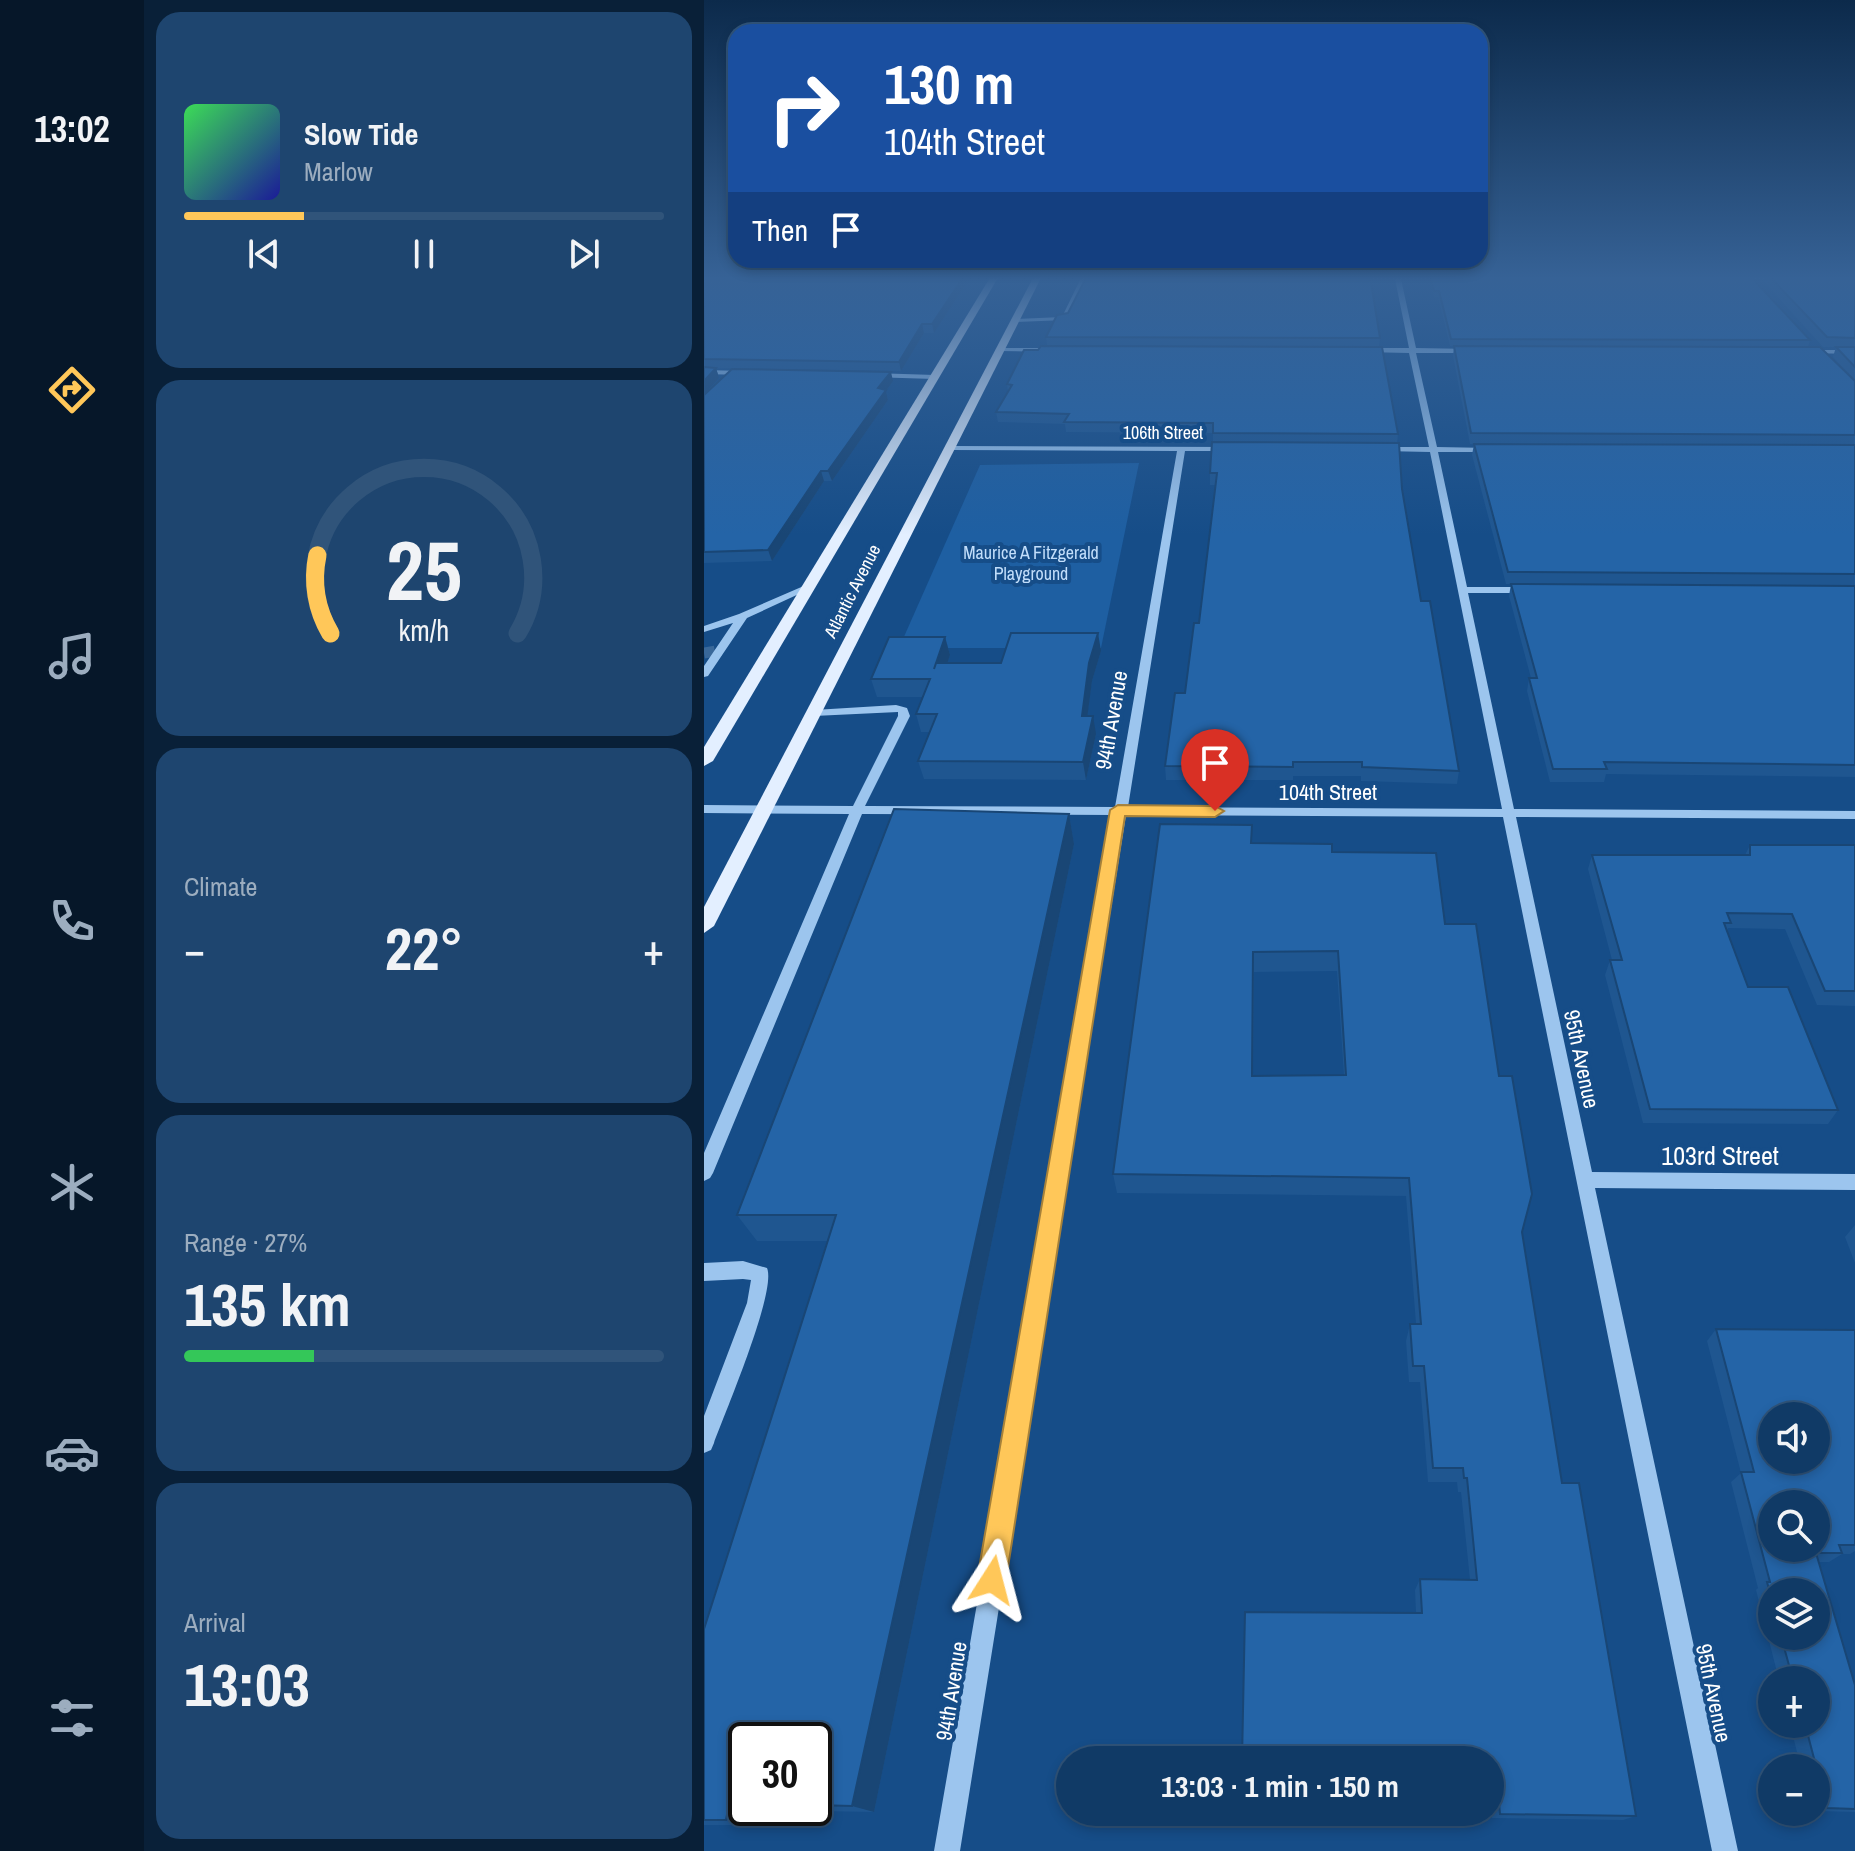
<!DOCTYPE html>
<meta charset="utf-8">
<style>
body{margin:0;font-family:"Archivo Narrow",sans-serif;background:#1e456f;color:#f1f3f6;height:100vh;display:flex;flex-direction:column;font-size:30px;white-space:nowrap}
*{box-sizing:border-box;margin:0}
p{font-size:26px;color:#9cadbf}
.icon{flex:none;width:44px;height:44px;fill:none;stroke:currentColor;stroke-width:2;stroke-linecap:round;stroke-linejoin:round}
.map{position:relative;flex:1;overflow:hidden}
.side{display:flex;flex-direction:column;gap:12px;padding:12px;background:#092038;width:560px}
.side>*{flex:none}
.guide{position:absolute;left:24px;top:24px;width:760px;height:244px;border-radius:24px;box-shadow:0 4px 12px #0003,0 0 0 2px #30547a;background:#1a4fa0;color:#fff;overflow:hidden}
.tools{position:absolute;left:1054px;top:1402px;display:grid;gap:16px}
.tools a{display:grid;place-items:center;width:72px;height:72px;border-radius:50%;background:#103a66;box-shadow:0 4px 12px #0003,0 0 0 2px #30547a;font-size:40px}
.speed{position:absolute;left:24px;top:1722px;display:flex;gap:16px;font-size:40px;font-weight:700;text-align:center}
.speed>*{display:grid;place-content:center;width:104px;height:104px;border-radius:50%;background:#103a66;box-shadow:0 4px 12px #0003,0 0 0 2px #30547a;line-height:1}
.speed .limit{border:4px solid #111;border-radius:12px;background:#fff;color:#111}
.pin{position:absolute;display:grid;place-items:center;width:68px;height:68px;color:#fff;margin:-82px -34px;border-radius:50% 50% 50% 0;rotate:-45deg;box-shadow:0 0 8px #0007}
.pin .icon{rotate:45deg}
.me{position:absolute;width:88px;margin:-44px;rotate:9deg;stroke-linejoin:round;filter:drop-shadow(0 0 6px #0008)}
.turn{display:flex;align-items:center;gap:28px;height:168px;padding:0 24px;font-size:36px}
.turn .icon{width:104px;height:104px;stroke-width:2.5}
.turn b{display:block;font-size:56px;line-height:68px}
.then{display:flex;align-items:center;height:76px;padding:0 24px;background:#0003;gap:16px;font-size:30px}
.big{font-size:60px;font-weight:700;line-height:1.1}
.side .card{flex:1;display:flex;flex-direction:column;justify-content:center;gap:12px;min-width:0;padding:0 28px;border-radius:24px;background:#1e456f}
.side .dial{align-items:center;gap:0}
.dial svg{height:208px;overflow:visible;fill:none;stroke:#30547a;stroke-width:7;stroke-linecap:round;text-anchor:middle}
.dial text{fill:#f1f3f6;stroke:none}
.song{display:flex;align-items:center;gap:24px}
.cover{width:96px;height:96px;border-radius:12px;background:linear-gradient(135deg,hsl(130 70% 55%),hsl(240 70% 35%))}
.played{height:8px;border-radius:4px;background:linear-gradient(90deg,#ffc759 25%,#30547a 25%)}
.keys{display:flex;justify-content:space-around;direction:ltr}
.heat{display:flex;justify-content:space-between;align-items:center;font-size:44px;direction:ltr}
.charge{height:12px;border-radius:6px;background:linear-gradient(90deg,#34c759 27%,#30547a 0)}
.trip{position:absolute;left:352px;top:1746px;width:448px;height:80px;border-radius:40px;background:#103a66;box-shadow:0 4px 12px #0003,0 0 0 2px #30547a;font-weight:700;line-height:80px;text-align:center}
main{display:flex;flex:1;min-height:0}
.tabs{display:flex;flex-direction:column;width:144px;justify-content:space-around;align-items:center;background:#061729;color:#9cadbf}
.tabs .icon{width:56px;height:56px}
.tabs .on{color:#ffc759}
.tabs b{font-size:36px;color:#f1f3f6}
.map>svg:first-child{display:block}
.green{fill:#1e5fa2}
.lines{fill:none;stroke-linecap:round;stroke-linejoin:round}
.minor-tunnel{stroke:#39689a;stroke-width:11;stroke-dasharray:11 5;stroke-linecap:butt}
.minor{fill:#9cc5ee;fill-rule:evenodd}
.major{fill:#e3efff;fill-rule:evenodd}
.wall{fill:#1f5690;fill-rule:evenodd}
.shaded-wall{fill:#194675}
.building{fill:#2464a7;stroke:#194675;stroke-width:2;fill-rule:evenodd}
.route{fill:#ffc759;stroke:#a6813a;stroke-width:2}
.labels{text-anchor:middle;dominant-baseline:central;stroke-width:8;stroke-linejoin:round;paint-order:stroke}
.far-street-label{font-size:18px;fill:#fff;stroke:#164d88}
.far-park-label{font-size:18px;fill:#c2defb;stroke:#164d88}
.street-label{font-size:22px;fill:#fff;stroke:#164d88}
.near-street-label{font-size:26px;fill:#fff;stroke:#164d88}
</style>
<main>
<nav class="tabs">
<b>13:02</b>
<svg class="icon on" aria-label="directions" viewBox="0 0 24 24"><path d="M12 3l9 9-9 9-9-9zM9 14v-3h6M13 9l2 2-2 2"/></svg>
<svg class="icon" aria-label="music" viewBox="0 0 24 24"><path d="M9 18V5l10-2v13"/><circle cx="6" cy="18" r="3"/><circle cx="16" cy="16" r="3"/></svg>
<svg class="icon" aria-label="phone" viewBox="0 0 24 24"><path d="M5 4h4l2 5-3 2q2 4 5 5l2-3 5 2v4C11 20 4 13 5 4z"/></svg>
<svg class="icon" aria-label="climate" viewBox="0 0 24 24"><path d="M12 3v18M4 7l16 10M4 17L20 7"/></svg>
<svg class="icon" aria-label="car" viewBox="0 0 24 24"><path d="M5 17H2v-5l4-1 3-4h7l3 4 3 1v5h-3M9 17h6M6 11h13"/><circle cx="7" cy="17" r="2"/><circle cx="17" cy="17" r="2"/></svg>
<svg class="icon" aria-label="filters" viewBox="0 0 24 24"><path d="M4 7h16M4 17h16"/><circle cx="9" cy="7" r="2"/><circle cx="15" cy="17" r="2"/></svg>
</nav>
<section class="side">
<div class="card">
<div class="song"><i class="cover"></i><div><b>Slow Tide</b><p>Marlow</p></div></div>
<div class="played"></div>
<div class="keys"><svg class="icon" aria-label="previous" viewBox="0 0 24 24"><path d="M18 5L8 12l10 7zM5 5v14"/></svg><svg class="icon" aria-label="pause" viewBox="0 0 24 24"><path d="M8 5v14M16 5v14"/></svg><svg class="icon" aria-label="next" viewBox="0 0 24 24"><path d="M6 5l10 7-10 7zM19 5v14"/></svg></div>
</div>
<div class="card dial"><svg viewBox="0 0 100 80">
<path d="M14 69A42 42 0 1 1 86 69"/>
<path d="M14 69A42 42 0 0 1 9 39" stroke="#ffc759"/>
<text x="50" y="56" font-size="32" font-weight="700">25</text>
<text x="50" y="72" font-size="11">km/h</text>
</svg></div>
<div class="card"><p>Climate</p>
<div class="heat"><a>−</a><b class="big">22°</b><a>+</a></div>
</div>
<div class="card"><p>Range · 27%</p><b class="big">135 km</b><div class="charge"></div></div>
<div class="card"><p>Arrival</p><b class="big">13:03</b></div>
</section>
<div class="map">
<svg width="1151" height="1851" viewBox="0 0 1151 1851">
<rect width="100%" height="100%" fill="#164d88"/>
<polygon class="green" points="435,463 397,648 195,648 276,465"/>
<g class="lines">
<polyline class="minor-tunnel" points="0,653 17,650"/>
<g class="minor">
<polygon points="359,276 402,276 383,278 362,320 309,322 311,319 358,317 377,278"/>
<polygon points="645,276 745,276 743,279 697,279 712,348 768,349 771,351 768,353 712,353 733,447 786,448 790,450 786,452 734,452 763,587 823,587 828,590 823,593 764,593 810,809 1151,811 1151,819 812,817 888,1172 1151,1174 1151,1190 891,1188 1034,1851 1008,1851 799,817 422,815 256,1851 230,1851 410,815 158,814 9,1173 6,1178 0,1181 0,1153 145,814 0,813 0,805 149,806 194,716 194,712 110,716 104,713 110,710 192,705 203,708 206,716 161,806 411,807 473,451 247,450 243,448 247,446 526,447 530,449 529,451 481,451 424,807 798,809 726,452 679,451 675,449 679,447 725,447 705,353 661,352 658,350 661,348 705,348 691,279 647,279"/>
<polygon points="1031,276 1079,276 1082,278 1079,280 1029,279"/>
<polygon points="297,348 352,348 355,350 352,352 295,351"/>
<polygon points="1105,350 1151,350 1151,354 1103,353"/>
<polygon points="0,370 40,371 44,373 40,375 0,374"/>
<polygon points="168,373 231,375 235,377 231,379 165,377 164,375"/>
<polygon points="102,585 110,587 43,618 4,676 0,677 0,666 29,623 0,632 0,626 35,614"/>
<path d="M39,1261L63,1268C73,1291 21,1413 10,1443L7,1450L0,1453V1416L43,1303L47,1280L39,1279L0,1281V1263Z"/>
</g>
<g class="major">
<polygon points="287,276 295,276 9,761 0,766 0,747"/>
<polygon points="330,276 338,276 10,926 0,933 0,907"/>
</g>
</g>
<g class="wall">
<polygon points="0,276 267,276 230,333 220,333 197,371 11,368 12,368 15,378 0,395"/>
<polygon points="726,276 1106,340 1104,347 746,346 734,297 730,297 726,282"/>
<polygon points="1063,276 1151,276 1151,586 802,584 768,455 770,444 778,444 766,444 749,356 750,346 1146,376 1129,357 1132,347 1119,347 1061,283"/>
<polygon points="342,337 676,338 675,346 343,345"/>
<polygon points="189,381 182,391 184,400 128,481 120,481 68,561 0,563 0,395"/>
<polygon points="303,384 694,434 693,443 698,489 717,601 755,771 753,784 657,781 657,776 589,776 589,780 462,780 461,766 481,693 495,623 512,485 506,485 506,473 509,442 509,433 362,432 361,424 294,422 292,412 304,392"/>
<polygon points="807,584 1151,586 1151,777 902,774 900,782 846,782 823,691 825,678 827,678 805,596"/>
<polygon points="241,637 246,655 243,663 297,663 397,651 388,681 383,716 392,734 382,780 220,779 214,761 226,732 217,732 212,714 219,697 173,697 167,679"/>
<path d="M365,814L370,844L170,1812L54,1810L50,1825H0V1629L123,1241H53L33,1215ZM42,1740H110V1808H42Z"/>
<path d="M548,843L628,852L741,924L818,1232L858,1483L932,1816L919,1820L788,1818L786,1797V1760L712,1613L711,1590L716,1579L766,1580L757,1492H754L753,1482H724L716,1382H705L702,1341L706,1324H712L702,1196L413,1193L409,1174ZM633,971L640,1075L549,1076L550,972Z"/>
<polygon points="1046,845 1151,845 1151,1006 1113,1005 1081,929 1024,928 1023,931 1044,987 1134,1110 1124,1124 939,1123 901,975 906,960 908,960 884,869 888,855 1041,855"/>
<polygon points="1151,1225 1151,1263 1141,1237"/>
<path d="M1012,1329L1151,1330V1551L1146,1554H1138L1125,1562H1115L1151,1685V1812L1112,1811V1768H1097L1086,1724H1112V1680H1075L1052,1590L1054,1588L1027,1482L1037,1473L1003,1341ZM1068,1592L1112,1636H1068Z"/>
</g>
<g class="shaded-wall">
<polygon points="260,276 267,276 230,333 228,324"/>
<polygon points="218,324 220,333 197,371 195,362"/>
<polygon points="12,368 15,378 0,395 0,381"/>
<polygon points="187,372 189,381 182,391 184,400 128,481 124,471 174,388"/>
<polygon points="117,471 120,481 68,561 64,550"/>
<polygon points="394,633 397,651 388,681 381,734 378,716 385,663"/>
<polygon points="241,637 246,655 235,687 230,669"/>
<polygon points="389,716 392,734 382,780 379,762"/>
<polygon points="365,814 370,844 170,1812 148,1806"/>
<polygon points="25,1804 54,1810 50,1825 22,1820"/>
</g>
<g class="building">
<polygon points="0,276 260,276 228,324 218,324 195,362 0,359"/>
<polygon points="383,276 666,276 676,338 342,337 353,315 364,313"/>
<polygon points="726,276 1047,277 1106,340 747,339 735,291 730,291"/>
<polygon points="1065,276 1151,276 1151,338 1123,337"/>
<polygon points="337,346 678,347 694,434 509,433 509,423 360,422 365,414 292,412 308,385 303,384 320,350 334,350"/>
<polygon points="750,346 1116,347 1151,381 1151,435 767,433"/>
<polygon points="1132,347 1151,347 1151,367"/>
<polygon points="0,367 12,368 0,381"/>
<polygon points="28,369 187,372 174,388 182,390 124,471 117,471 64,550 0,552 0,395"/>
<polygon points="508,442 695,443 698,489 717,601 726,601 755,771 658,767 658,762 589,762 589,767 461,766 471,693 481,693 490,623 495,623 513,473 506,473"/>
<polygon points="770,444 1151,445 1151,574 804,572"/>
<polygon points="807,584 1151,586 1151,765 900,762 903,769 849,769 825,678 833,678"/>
<polygon points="307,633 394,633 385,663 378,716 389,716 379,762 214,761 233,714 212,714 226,679 167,679 185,637 241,637 230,669 232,663 297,663"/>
<polygon points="190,809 365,814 148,1806 110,1805 110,1740 42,1740 42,1804 25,1804 22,1820 0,1820 0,1629 132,1215 33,1215"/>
<path d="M456,824L548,825L547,843L628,844V852L732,853L741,924H772L795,1076H808L828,1194L818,1232L858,1483H875L932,1816L796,1814L791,1761H786V1760H538L541,1612L718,1613L716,1579L773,1580L763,1478H760L759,1468H729L720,1366H709L706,1324H717L705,1178L409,1174ZM634,951L642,1075L548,1076L549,952Z"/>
<polygon points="1046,845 1151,845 1151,991 1121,991 1088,914 1023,913 1027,923 1020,923 1044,987 1084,987 1134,1110 946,1109 906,960 918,960 888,855 1046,855"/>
<path d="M1012,1329L1151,1330V1545H1135L1138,1553H1112L1151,1685V1809L1123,1808L1101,1724H1112V1680H1089L1077,1636H1112V1592H1068V1600L1063,1582H1066L1037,1472H1050ZM1068,1416H1112V1460H1068ZM1068,1504H1112V1548H1068Z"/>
</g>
<linearGradient id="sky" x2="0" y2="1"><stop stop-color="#0c2a4b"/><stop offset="0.52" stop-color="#366296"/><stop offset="1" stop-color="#366296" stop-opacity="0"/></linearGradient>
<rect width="1151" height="535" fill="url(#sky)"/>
<polygon class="route" points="414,805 511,806 520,811 511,817 421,816 302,1580 298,1591 288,1595 277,1591 273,1580 406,810"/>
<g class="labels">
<g class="far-street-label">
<text x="459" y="432">106th Street</text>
<text transform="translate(148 591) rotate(-63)">Atlantic Avenue</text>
</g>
<g class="far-park-label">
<text x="327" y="552">Maurice A Fitzgerald<tspan x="327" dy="21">Playground</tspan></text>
</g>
<g class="street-label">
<text transform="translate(407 720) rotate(-80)">94th Avenue</text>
<text x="624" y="792">104th Street</text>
<text transform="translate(878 1059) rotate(78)">95th Avenue</text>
<text transform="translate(247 1691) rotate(-81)">94th Avenue</text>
<text transform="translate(1010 1693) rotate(78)">95th Avenue</text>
</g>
<g class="near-street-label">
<text x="1016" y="1155">103rd Street</text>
</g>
</g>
</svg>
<div class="tools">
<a><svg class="icon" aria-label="sound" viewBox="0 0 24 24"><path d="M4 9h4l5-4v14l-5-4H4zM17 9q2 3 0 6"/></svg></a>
<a><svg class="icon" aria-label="search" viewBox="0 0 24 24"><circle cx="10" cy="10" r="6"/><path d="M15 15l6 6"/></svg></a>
<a><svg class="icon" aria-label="layers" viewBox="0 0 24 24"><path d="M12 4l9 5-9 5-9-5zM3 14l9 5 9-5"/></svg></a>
<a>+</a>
<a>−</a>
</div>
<div class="speed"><div class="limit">30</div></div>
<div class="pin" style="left:511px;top:811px;background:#d93025"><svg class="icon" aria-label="arrive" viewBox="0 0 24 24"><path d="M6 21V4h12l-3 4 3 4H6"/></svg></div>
<svg class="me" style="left:288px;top:1580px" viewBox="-20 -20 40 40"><path d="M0-17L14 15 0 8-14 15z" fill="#ffc759" stroke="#fff" stroke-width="4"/></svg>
<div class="trip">13:03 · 1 min · 150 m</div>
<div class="guide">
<div class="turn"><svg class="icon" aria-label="right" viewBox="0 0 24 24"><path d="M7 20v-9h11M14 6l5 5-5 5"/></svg><div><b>130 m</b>104th Street</div></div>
<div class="then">Then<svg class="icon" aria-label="arrive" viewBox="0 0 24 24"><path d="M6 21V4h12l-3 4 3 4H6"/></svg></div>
</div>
</div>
</main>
